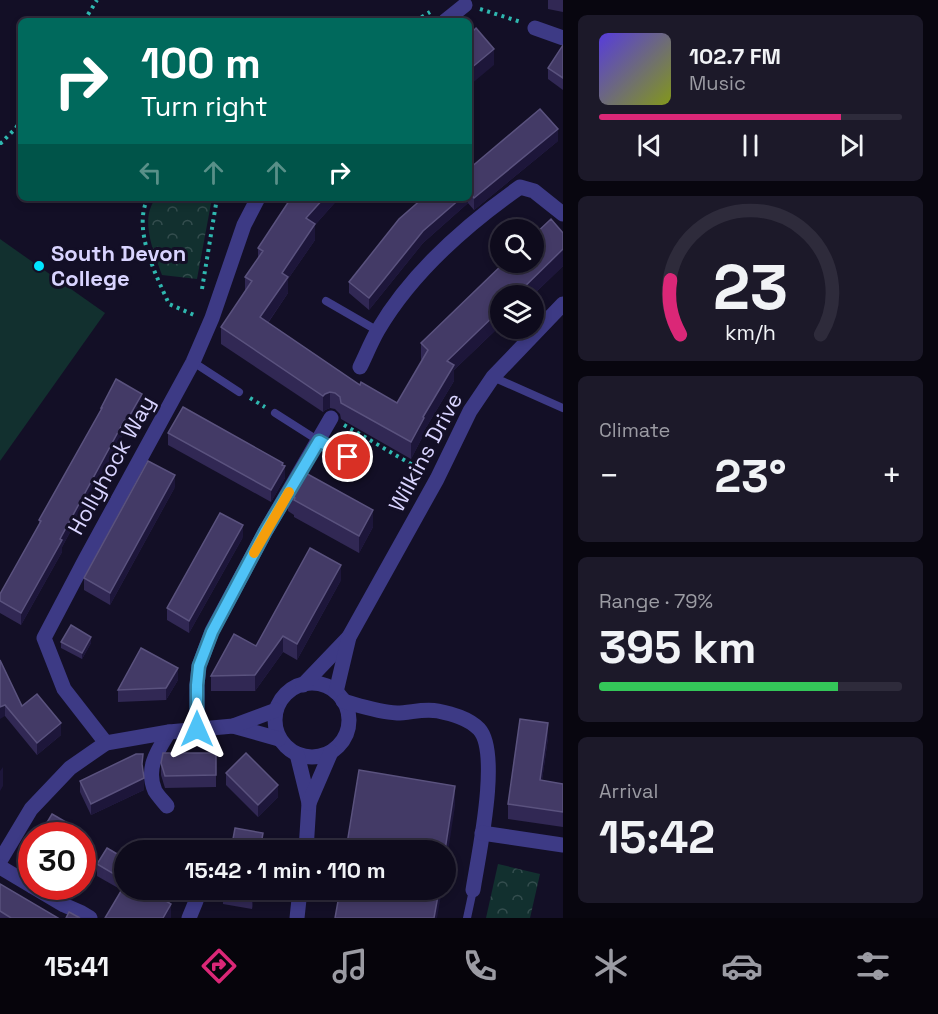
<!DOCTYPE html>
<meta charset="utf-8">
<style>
body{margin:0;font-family:"Space Grotesk",sans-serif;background:#1c1929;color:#f1f3f6;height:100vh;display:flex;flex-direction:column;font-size:22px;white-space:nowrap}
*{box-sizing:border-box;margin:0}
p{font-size:20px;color:#9b9ba3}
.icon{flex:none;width:33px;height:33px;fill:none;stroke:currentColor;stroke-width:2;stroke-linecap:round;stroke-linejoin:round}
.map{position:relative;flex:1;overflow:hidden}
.panel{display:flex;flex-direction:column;gap:15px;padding:15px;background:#08060f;width:375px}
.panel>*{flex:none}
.banner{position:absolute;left:18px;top:18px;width:454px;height:183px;border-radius:9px;box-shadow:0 3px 9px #0003,0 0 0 2px #2e2b3b;background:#00695c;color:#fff;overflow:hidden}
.buttons{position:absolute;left:490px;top:219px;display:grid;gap:12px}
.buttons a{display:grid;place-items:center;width:54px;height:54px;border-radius:50%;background:#0e0b1c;box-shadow:0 3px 9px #0003,0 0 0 2px #2e2b3b;font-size:30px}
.speed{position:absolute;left:18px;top:822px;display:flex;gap:12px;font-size:30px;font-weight:700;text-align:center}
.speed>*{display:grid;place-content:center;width:78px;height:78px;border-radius:50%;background:#0e0b1c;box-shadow:0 3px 9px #0003,0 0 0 2px #2e2b3b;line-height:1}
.speed .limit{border:9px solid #d22;background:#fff;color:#111}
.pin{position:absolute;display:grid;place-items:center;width:51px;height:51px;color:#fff;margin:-26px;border:3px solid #fff;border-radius:50%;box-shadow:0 2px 6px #0007}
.me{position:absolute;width:66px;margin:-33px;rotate:0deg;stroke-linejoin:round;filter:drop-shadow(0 0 4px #0008)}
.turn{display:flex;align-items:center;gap:21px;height:126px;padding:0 24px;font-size:27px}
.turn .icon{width:78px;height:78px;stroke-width:2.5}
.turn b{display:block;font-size:42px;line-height:51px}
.lanes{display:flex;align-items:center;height:57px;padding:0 24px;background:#0003;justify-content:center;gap:30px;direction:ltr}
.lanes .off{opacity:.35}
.big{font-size:45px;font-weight:700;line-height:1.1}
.panel .tile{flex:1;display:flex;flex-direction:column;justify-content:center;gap:9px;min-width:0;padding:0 21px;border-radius:9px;background:#1c1929}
.panel .dial{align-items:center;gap:0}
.dial svg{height:156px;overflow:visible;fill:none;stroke:#2e2b3b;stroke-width:7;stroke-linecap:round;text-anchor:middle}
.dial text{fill:#f1f3f6;stroke:none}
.song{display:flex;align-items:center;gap:18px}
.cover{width:72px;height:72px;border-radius:9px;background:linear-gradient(135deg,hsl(250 70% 55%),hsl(70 70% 35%))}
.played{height:6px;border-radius:3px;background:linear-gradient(90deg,#db2777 80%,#2e2b3b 80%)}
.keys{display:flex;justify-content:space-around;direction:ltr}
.heat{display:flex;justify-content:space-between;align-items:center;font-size:33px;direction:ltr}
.charge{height:9px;border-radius:4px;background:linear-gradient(90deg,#34c759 79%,#2e2b3b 0)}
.trip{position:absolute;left:114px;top:840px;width:342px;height:60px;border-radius:30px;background:#0e0b1c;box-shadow:0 3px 9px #0003,0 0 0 2px #2e2b3b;font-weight:700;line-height:60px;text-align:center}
.tabs{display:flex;height:96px;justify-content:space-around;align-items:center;background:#06040b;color:#9b9ba3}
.tabs .icon{width:42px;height:42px}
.tabs .selected{color:#db2777}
.tabs b{font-size:27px;color:#f1f3f6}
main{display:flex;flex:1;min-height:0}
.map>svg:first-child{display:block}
.grass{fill:#12302f}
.park{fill:url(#park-crowns)}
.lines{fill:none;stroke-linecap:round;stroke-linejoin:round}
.path{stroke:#2fb8b0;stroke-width:4;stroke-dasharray:3 4.5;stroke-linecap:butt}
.lane{stroke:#3d3a85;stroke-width:8}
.street{stroke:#3d3a85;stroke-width:15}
.wall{fill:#312854}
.shaded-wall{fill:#1d163a}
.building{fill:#433a66;stroke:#5a527e;stroke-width:1.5}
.route-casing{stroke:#337fa1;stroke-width:15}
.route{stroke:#4fc3f7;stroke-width:10}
.slow{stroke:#f59e0b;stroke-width:10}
.poi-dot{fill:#00e5ff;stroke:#130f26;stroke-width:2}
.labels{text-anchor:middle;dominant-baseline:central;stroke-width:6;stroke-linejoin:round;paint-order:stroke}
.poi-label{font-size:22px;font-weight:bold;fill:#d9d4ff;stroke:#130f26;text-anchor:start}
.street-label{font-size:22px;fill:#d9d4ff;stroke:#130f26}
</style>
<main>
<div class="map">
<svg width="563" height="918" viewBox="0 0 563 918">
<defs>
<pattern id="park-crowns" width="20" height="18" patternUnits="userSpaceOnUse" patternTransform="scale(1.5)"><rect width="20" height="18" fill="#12302f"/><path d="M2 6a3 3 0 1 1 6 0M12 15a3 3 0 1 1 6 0" fill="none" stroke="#344d4e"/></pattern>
</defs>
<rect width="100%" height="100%" fill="#130f26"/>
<polygon class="grass" points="0,239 105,313 0,461"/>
<g class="park">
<path d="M156,198H212L197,279L162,275C154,253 139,219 156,198Z"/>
<polygon points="498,864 540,874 530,918 486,918"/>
</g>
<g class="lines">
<g class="path">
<polyline points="480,9 521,22"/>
<polyline points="84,21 97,0"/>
<polyline points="415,21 430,12"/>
<polyline points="0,142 1,143 16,128 21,119"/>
<path d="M148,198C132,229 156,275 169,304L194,315"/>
<polyline points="202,289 217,198"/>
<polyline points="250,398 265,407"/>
<polyline points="344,425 423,471"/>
</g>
<g class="lane">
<polyline points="326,301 378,331"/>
<polyline points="193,362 239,392"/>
<polyline points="493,377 563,408"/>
<polyline points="275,413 319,441 363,465"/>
<polyline points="467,918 473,890"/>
</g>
<g class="street">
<polyline points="445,21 465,5"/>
<polyline points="535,28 563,38"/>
<path d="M360,367C366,355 371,342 378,330C412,272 466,225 520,187L534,191L563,214"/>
<circle cx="312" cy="720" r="37"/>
<polyline points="303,685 349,637"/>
<polyline points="336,692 349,637 437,479 470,411 493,377 563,304"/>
<path d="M343,701C361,706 378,712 397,713C410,713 424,708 438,711C452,714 468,718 479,729C501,753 478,857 473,890"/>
<polyline points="233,726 279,739"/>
<polyline points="197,729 197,685 199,666 212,631 265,532 331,418"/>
<polyline points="106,743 64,689 44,638 85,560 193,362 212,318 244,225 258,198"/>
<polyline points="297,754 309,803 306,850"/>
<polyline points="309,803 331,752"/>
<path d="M167,806C163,801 158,796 155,791C145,768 158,750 169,732"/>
<polyline points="482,833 563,845"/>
<polyline points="0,861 31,809 70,768 106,743 169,732 233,726 276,710"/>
<polyline points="0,867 32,886"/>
<polyline points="32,886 64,905 80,912 90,918"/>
<polyline points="189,918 196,901"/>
<polyline points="297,918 300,890"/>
</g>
</g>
<g class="wall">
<polygon points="548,0 563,0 563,12 548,9"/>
<polygon points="563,45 563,90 548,79 548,68"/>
<polygon points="558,141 474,210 468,203 423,243 369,310 349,293 349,282 423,198 470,198 470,168"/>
<polygon points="290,198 339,198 315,225 315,240 288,279 288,293 268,323 360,385 361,382 397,403 422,361 421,359 421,343 505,262 534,262 534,235 551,219 563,233 563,266 532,296 501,296 501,325 454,370 454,381 424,431 424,434 411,459 341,419 340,414 335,409 330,408 325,410 323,412 221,344 221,327 245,291 245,277 258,258 258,248 290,200"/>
<polygon points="142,406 126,434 124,433 62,547 62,552 21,625 0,613 0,594 39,525 39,520 101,410 101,408"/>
<polygon points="168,433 283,466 285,478 271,502 168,445"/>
<polygon points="175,487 110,605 84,590 84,578"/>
<polygon points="288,495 373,527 359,553 294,517 294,515 288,511"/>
<polygon points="243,537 189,633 167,620 167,608"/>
<polygon points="341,580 297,660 283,652 255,691 211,691 211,676 256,646"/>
<polygon points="61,642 91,643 82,659 61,648"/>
<polygon points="0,660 22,706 61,735 37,755 5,716"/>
<polygon points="178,680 166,700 118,702 118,690"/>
<polygon points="548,738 542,780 563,784 563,827 508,819 508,804"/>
<polygon points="216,753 216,787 165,788 161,775 161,763"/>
<polygon points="142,767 144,790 91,815 80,792 80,781"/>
<polygon points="226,773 278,797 258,817 226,785"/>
<polygon points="32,849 32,870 27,868 27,856"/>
<polygon points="124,858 124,890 171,918 97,876 97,864"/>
<polygon points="0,884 58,918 0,918"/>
<polygon points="255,890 252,909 223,904 223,892"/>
</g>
<g class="shaded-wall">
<polygon points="494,49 494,65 470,85 470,69"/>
<polygon points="558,129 558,141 474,210 474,198"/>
<polygon points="324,198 339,198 315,225 315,240 288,279 288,293 260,334 260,317 306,218"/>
<polygon points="461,198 468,198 468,203 423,243 369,310 369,298 423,231"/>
<polygon points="563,249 563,266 532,296 515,296"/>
<polygon points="501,309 501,325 454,370 454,381 424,431 424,434 411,459 411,442 423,417 447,361"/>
<polygon points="330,392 330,408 325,410 323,412 323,396 325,394"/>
<polygon points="142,394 142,406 126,434 126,422"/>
<polygon points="124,421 124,433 62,547 62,552 21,625 21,613 60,539"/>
<polygon points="283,463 283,469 285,466 285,478 271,502 271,490"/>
<polygon points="175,475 175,487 110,605 110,593"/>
<polygon points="373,510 373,527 359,553 359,536"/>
<polygon points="243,525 243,537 189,633 189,621"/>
<polygon points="341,565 341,580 297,660 297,644"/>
<polygon points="283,636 283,652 255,691 255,675"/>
<polygon points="91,637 91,643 82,659 82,653"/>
<polygon points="178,668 178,680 166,700 166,688"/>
<polygon points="5,705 5,716 0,719 0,707"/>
<polygon points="61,723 61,735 37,755 37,743"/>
<polygon points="548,723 548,738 540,795 540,780"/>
<polygon points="3,767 3,786 0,791 0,771"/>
<polygon points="144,778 144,790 91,815 91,804"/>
<polygon points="278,785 278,797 258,817 258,805"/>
<polygon points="455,786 455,806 446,865 446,850 445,850"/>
<polygon points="263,833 263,845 262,850 260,850"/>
<polygon points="253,890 255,890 252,909 252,897"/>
<polygon points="439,890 442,890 437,918 434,918"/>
<polygon points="171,904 171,918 163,918"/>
</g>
<g class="building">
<polygon points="476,28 494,49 470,69 470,34"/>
<polygon points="563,45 563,78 548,68"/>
<polygon points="540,109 558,129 474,198 470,193 470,168"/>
<polygon points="291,198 324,198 306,218 315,224 282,273 288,277 260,317 360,385 361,382 397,403 428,350 421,343 505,262 534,262 534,235 551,219 563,233 563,249 515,296 501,296 501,309 447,361 454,365 423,417 424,418 411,442 341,403 340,397 335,393 330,392 325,394 323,396 221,327 252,281 245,277 263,251 258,248"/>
<polygon points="423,198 461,198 423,231 369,298 349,282 399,219"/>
<polygon points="116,379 142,394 126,422 124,421 60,539 62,540 21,613 0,601 0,594 41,521 39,520 102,408 101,408"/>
<polygon points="183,407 283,463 282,465 285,466 271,490 168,433"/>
<polygon points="148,461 175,475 110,593 84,578"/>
<polygon points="302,471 373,510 359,536 294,500 295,498 288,495"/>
<polygon points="220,513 243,525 189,621 167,608"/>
<polygon points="310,548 341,565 297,644 283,636 255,675 211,676 234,634 256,646"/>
<polygon points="71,625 91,637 82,653 61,642"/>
<polygon points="141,648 178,668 166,688 118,690"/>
<polygon points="0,660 22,706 37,694 61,723 37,743 5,705 0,707"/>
<polygon points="520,719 548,723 540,780 563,784 563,812 508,804"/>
<polygon points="163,753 216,753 216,775 165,776 161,763"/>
<polygon points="246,753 278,785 258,805 226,773"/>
<polygon points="136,754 143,754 142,764 144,778 91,804 80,781"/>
<polygon points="359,770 455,786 445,850 346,850"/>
<polygon points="52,814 78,829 74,836 39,836"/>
<polygon points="235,828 263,833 260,850 231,850"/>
<polygon points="107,848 124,858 124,880 97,864"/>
<polygon points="32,849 32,859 27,856"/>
<polygon points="0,884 58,918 11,918 0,911"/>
<polygon points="124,886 124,890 148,890 171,904 163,918 105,918"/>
<polygon points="224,890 253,890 252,897 223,892"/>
<polygon points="340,890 439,890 434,918 335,918"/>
<polygon points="69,912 80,918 66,918"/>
</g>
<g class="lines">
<g class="route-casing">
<polyline id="route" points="197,729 197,685 199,666 212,632 265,532 319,441 348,457"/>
</g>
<use href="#route" class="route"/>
<polyline class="slow" points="254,553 289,492"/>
</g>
<circle class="poi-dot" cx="39" cy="266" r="6"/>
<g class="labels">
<g class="poi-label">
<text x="51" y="253">South Devon<tspan x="51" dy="25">College</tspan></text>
</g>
<g class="street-label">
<text transform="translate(425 452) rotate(-62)">Wilkins Drive</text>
<text transform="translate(111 465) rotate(-61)">Hollyhock Way</text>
</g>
</g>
</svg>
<div class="buttons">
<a><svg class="icon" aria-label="search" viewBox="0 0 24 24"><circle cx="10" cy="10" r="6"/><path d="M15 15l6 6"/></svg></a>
<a><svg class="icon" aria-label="layers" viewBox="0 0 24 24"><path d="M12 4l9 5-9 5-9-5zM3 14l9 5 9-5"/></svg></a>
</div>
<div class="speed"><div class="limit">30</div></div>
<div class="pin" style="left:348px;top:457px;background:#d93025"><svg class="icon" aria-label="arrive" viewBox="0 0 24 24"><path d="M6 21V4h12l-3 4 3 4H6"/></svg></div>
<svg class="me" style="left:197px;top:729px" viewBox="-20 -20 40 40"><path d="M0-17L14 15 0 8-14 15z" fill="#4fc3f7" stroke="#fff" stroke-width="4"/></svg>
<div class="trip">15:42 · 1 min · 110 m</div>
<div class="banner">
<div class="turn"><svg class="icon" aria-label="right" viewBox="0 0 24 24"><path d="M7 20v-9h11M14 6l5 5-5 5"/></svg><div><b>100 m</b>Turn right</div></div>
<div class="lanes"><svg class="icon off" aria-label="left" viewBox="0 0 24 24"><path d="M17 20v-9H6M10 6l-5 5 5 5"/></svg><svg class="icon off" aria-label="ahead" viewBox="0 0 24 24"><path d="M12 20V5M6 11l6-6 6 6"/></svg><svg class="icon off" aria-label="ahead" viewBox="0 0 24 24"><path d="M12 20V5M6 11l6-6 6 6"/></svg><svg class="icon" aria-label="right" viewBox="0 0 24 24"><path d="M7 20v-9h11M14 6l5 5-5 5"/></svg></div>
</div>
</div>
<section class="panel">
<div class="tile">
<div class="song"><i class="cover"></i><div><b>102.7 FM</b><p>Music</p></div></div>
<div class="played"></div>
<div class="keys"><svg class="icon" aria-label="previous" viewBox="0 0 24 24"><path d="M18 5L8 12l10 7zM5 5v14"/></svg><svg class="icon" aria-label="pause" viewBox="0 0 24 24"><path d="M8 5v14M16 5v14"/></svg><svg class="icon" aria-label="next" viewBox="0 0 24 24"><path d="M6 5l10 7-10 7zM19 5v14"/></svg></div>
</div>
<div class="tile dial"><svg viewBox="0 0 100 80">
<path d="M14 69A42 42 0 1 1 86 69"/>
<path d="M14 69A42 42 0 0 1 9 41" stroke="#db2777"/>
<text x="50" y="56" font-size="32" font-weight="700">23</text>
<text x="50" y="72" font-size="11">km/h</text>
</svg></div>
<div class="tile"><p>Climate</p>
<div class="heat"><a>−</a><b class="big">23°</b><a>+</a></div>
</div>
<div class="tile"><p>Range · 79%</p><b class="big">395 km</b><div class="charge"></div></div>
<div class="tile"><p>Arrival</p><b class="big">15:42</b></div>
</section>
</main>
<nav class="tabs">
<b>15:41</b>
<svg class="icon selected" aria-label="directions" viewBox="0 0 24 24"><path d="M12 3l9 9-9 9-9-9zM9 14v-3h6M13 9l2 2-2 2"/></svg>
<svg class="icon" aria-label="music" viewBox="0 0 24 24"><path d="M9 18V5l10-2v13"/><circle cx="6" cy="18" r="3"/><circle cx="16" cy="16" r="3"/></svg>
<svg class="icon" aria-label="phone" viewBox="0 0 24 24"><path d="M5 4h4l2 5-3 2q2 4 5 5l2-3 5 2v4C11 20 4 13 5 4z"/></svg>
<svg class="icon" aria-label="climate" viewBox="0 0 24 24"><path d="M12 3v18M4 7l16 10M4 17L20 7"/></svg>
<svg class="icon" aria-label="car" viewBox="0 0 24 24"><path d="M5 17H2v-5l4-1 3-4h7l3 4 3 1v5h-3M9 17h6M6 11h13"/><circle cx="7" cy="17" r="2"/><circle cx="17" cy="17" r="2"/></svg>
<svg class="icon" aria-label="filters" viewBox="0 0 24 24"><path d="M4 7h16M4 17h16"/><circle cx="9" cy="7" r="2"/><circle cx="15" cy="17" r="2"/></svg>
</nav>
